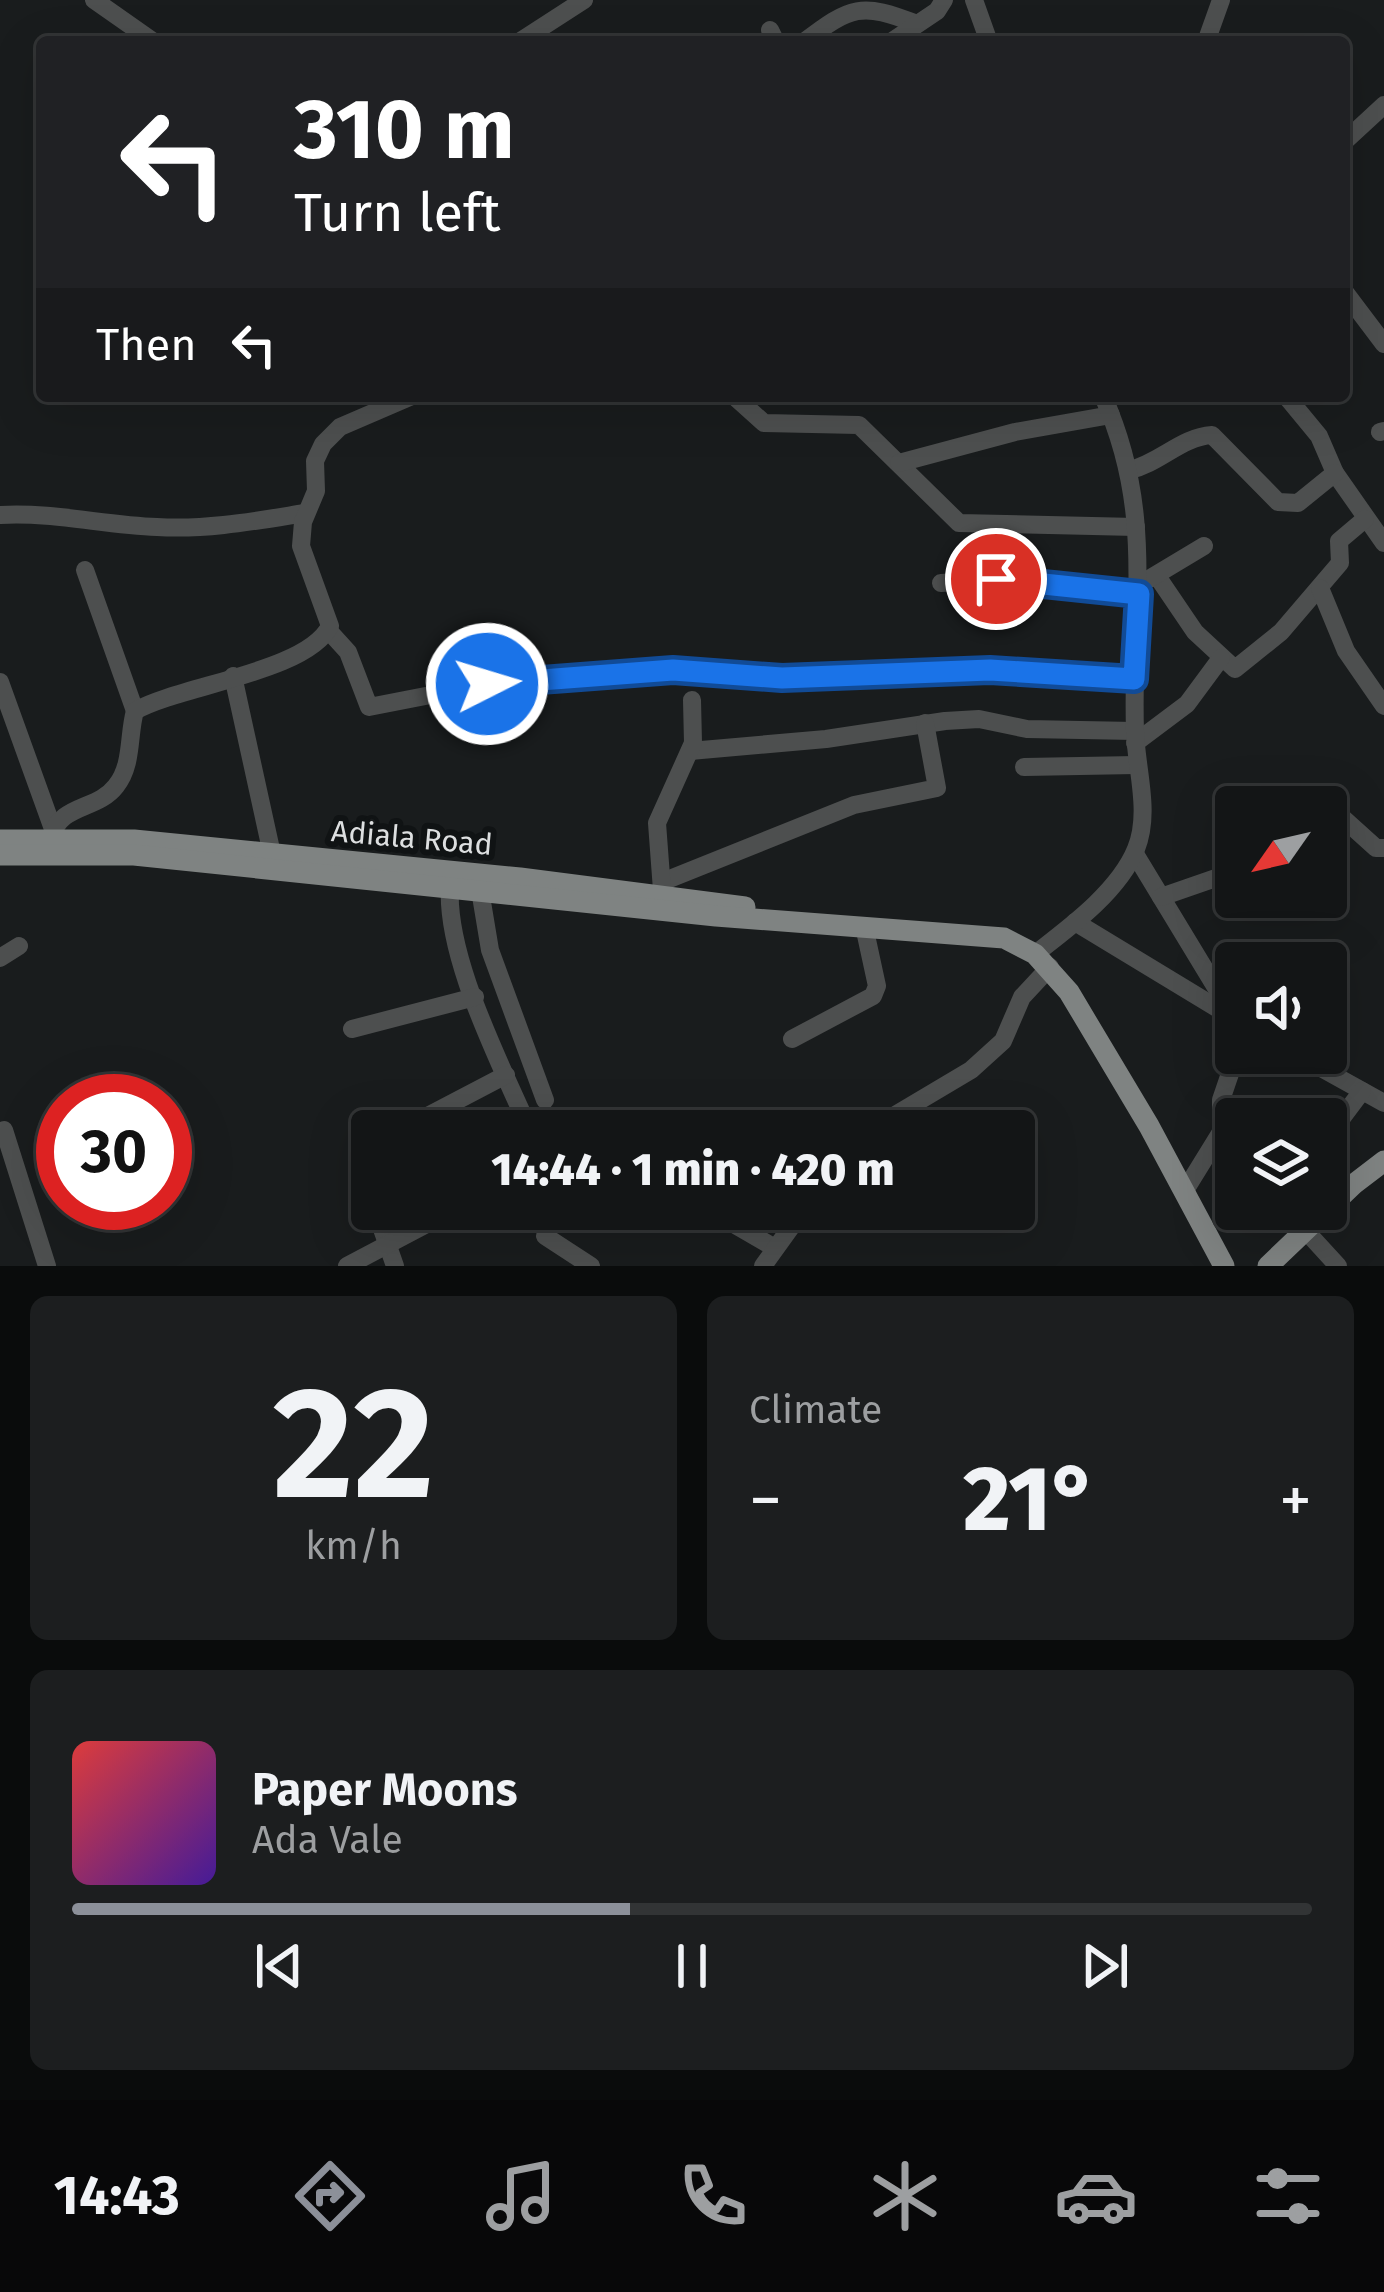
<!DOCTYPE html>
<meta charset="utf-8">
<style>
body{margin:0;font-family:"Fira Sans",sans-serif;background:#1c1e1f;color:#f1f3f6;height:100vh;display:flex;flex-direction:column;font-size:45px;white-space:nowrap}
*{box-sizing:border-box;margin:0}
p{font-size:39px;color:#9d9fa1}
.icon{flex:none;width:66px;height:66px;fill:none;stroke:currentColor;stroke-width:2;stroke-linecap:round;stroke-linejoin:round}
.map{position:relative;height:1266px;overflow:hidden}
.sheet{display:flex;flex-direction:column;gap:30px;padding:30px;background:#0a0c0c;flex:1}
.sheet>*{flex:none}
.banner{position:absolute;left:36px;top:36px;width:1314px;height:366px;border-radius:12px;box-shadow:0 12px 48px #0002,0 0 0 3px #323435;background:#202124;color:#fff;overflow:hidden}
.needle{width:78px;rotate:236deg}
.controls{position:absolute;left:1215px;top:786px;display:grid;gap:24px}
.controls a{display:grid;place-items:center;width:132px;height:132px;border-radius:12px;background:#131516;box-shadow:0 12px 48px #0002,0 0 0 3px #323435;font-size:60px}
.speed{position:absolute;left:36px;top:1074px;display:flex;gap:24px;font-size:60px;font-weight:700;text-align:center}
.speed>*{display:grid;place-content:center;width:156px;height:156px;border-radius:50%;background:#131516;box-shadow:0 12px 48px #0002,0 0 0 3px #323435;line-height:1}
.speed .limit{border:18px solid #d22;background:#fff;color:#111}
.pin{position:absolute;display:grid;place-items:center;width:102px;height:102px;color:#fff;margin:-51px;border:6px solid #fff;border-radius:50%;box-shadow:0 3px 12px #0007}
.me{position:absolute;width:132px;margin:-66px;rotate:85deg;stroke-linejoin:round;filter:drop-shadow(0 0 9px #0008)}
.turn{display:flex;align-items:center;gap:42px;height:252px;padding:0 60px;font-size:54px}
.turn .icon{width:156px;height:156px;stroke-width:2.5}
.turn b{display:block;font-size:84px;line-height:102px}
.then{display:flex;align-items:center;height:114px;padding:0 60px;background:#0003;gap:24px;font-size:45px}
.big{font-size:90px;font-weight:800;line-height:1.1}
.sheet .widget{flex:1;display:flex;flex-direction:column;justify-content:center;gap:18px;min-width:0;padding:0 42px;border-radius:18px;background:#1c1e1f}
.sheet .dial{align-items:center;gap:0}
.dial b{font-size:156px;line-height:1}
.song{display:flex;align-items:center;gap:36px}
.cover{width:144px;height:144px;border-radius:18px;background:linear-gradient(135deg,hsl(0 70% 55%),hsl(260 70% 35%))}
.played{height:12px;border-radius:6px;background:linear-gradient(90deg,#8c9099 45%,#323435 45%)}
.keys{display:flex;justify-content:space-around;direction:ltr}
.heat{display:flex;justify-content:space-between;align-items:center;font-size:66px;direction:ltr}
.sheet .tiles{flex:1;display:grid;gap:30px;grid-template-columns:1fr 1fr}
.widget:last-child{grid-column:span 2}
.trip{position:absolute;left:351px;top:1110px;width:684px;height:120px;border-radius:12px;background:#131516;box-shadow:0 12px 48px #0002,0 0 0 3px #323435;font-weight:800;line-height:120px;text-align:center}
.tab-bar{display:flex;height:192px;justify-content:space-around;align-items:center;background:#080809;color:#9d9fa1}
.tab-bar .icon{width:84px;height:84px}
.tab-bar .on{color:#8c9099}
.tab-bar b{font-size:54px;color:#f1f3f6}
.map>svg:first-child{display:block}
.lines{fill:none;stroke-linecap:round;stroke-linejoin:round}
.minor{stroke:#4d4f4f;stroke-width:18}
.major{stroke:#7f8382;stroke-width:21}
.route-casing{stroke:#114b97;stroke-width:30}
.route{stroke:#1a73e8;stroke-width:21}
.labels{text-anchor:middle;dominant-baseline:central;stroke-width:12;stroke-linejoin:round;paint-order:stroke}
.street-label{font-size:30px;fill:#dddfe0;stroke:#101314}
</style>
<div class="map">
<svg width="1384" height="1266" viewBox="0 0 1384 1266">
<rect width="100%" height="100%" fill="#191c1d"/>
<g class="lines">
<g class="minor">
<polyline points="94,0 154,42"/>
<polyline points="974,0 989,42"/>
<polyline points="770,30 776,42"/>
<polyline points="519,42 584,0"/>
<path d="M804,42C851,6 861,2 917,24"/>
<polyline points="891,42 937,11 944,0"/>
<polyline points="1206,42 1221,0"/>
<polyline points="1344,142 1384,105"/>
<polyline points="1344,291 1384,344"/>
<polyline points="734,396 764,423 859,425 959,523 1136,527"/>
<polyline points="1286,396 1319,436 1335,473 1384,543"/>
<polyline points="1380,432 1384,431"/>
<polyline points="899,463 1015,432 1111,415"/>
<path d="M1130,470C1160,463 1181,437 1212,435L1278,502L1298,503L1335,473"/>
<path d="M0,515C54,512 103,525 157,527C208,530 255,521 305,513"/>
<polyline points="85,570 135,711"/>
<polyline points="1157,576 1195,632 1235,669 1281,632 1340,563 1339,541 1365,519"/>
<polyline points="1149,579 1204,546"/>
<polyline points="941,583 1006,579 1139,594"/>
<polyline points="1320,588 1346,651 1384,706"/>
<polyline points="328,630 348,652 369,707 487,684 673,670 782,678 922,676 978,670 1134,679"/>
<polyline points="233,676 272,854"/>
<polyline points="0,682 53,829"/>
<polyline points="1135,743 1187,704 1221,658"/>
<polyline points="690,751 826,739 945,721 979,719 1027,729 1135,731"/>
<polyline points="1024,767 1136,765"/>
<polyline points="1326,813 1335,811 1376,848 1384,848"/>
<path d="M51,838C60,803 97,811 116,786C133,765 128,735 135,711C181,685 307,672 330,626L301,546L303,522L316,491L315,461L323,444L340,427L412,396"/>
<polyline points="1135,854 1235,1019"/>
<path d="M451,877C440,948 501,1064 530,1131"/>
<polyline points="662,882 854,805 937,788 925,723"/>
<polyline points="480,890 490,950 545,1100"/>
<polyline points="662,890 657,823 693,743 692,700"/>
<polyline points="1161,897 1236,871"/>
<polyline points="1075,922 1230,1016"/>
<path d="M1035,954C1070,927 1119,891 1136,849C1151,812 1136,769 1135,731C1131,607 1156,515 1103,396"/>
<polyline points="0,958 19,946"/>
<polyline points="352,1029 475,997"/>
<polyline points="792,1039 873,996 877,986 864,926"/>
<polyline points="1294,1053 1384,1103"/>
<polyline points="4,1130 47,1266"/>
<polyline points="399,1131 506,1075"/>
<polyline points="626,1131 645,1125"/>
<polyline points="879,1131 897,1114 971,1070 1003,1041 1022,997 1050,967"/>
<polyline points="1326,1139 1362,1091"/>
<polyline points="372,1145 358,1155 372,1199"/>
<polyline points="1184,1192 1221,1132 1221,1100 1237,1053"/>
<polyline points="375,1209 395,1266"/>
<polyline points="725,1209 737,1226 775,1248"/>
<polyline points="1305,1230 1338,1266"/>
<polyline points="545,1236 591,1266"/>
<polyline points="347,1266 455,1209"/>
<polyline points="763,1266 804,1209"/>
</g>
<g class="major">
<polyline points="0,840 134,840 520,878 745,907"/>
<polyline points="0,855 134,855 716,916 1004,938 1035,954 1069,992 1149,1126 1224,1266"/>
<polyline points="1268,1266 1354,1184 1384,1161"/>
</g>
</g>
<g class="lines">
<g class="route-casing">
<polyline id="route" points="487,684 673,670 782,678 990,670 1134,679 1139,594 996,579"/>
</g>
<use href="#route" class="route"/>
</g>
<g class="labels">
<g class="street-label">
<text transform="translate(412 838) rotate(5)">Adiala Road</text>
</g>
</g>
</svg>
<div class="controls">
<a><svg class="needle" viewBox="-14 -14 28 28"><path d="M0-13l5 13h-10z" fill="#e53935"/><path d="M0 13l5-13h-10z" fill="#9d9fa1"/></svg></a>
<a><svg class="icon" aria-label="sound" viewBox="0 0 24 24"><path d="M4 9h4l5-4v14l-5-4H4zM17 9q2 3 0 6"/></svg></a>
<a><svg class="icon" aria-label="layers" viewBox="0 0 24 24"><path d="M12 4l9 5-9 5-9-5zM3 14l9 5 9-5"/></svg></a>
</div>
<div class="speed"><div class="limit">30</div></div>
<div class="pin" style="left:996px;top:579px;background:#d93025"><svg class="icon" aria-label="arrive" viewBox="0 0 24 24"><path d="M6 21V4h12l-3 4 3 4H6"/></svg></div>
<svg class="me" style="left:487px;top:684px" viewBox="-20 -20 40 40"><circle r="17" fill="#1a73e8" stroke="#fff" stroke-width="3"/><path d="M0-11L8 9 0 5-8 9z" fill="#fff"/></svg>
<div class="trip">14:44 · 1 min · 420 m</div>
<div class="banner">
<div class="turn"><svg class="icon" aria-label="left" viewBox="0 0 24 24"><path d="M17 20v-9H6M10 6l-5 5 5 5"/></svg><div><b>310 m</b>Turn left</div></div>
<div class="then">Then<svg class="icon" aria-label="left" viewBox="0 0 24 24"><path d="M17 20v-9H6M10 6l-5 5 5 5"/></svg></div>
</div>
</div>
<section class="sheet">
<div class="tiles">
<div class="widget dial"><b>22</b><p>km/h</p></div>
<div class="widget"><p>Climate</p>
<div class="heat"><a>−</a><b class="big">21°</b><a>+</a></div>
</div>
<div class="widget">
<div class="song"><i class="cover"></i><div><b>Paper Moons</b><p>Ada Vale</p></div></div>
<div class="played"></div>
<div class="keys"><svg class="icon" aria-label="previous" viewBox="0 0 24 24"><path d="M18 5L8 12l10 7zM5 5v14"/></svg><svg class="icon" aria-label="pause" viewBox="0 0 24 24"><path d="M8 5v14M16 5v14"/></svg><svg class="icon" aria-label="next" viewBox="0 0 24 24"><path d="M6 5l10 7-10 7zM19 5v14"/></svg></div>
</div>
</div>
</section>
<nav class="tab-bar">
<b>14:43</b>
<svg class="icon on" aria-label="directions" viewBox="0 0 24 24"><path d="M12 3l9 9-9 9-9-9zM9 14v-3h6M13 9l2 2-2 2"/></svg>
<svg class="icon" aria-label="music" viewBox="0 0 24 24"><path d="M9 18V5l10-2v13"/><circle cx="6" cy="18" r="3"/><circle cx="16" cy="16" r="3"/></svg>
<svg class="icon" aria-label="phone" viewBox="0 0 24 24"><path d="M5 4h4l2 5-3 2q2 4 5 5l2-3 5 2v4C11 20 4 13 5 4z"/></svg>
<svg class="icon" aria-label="climate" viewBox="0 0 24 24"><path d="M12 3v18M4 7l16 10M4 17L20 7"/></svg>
<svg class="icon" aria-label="car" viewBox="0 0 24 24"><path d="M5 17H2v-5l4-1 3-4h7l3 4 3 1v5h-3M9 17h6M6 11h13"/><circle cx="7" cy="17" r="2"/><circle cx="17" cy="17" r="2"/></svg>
<svg class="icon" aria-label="filters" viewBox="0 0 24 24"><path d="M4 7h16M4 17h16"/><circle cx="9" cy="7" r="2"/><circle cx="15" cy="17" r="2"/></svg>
</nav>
